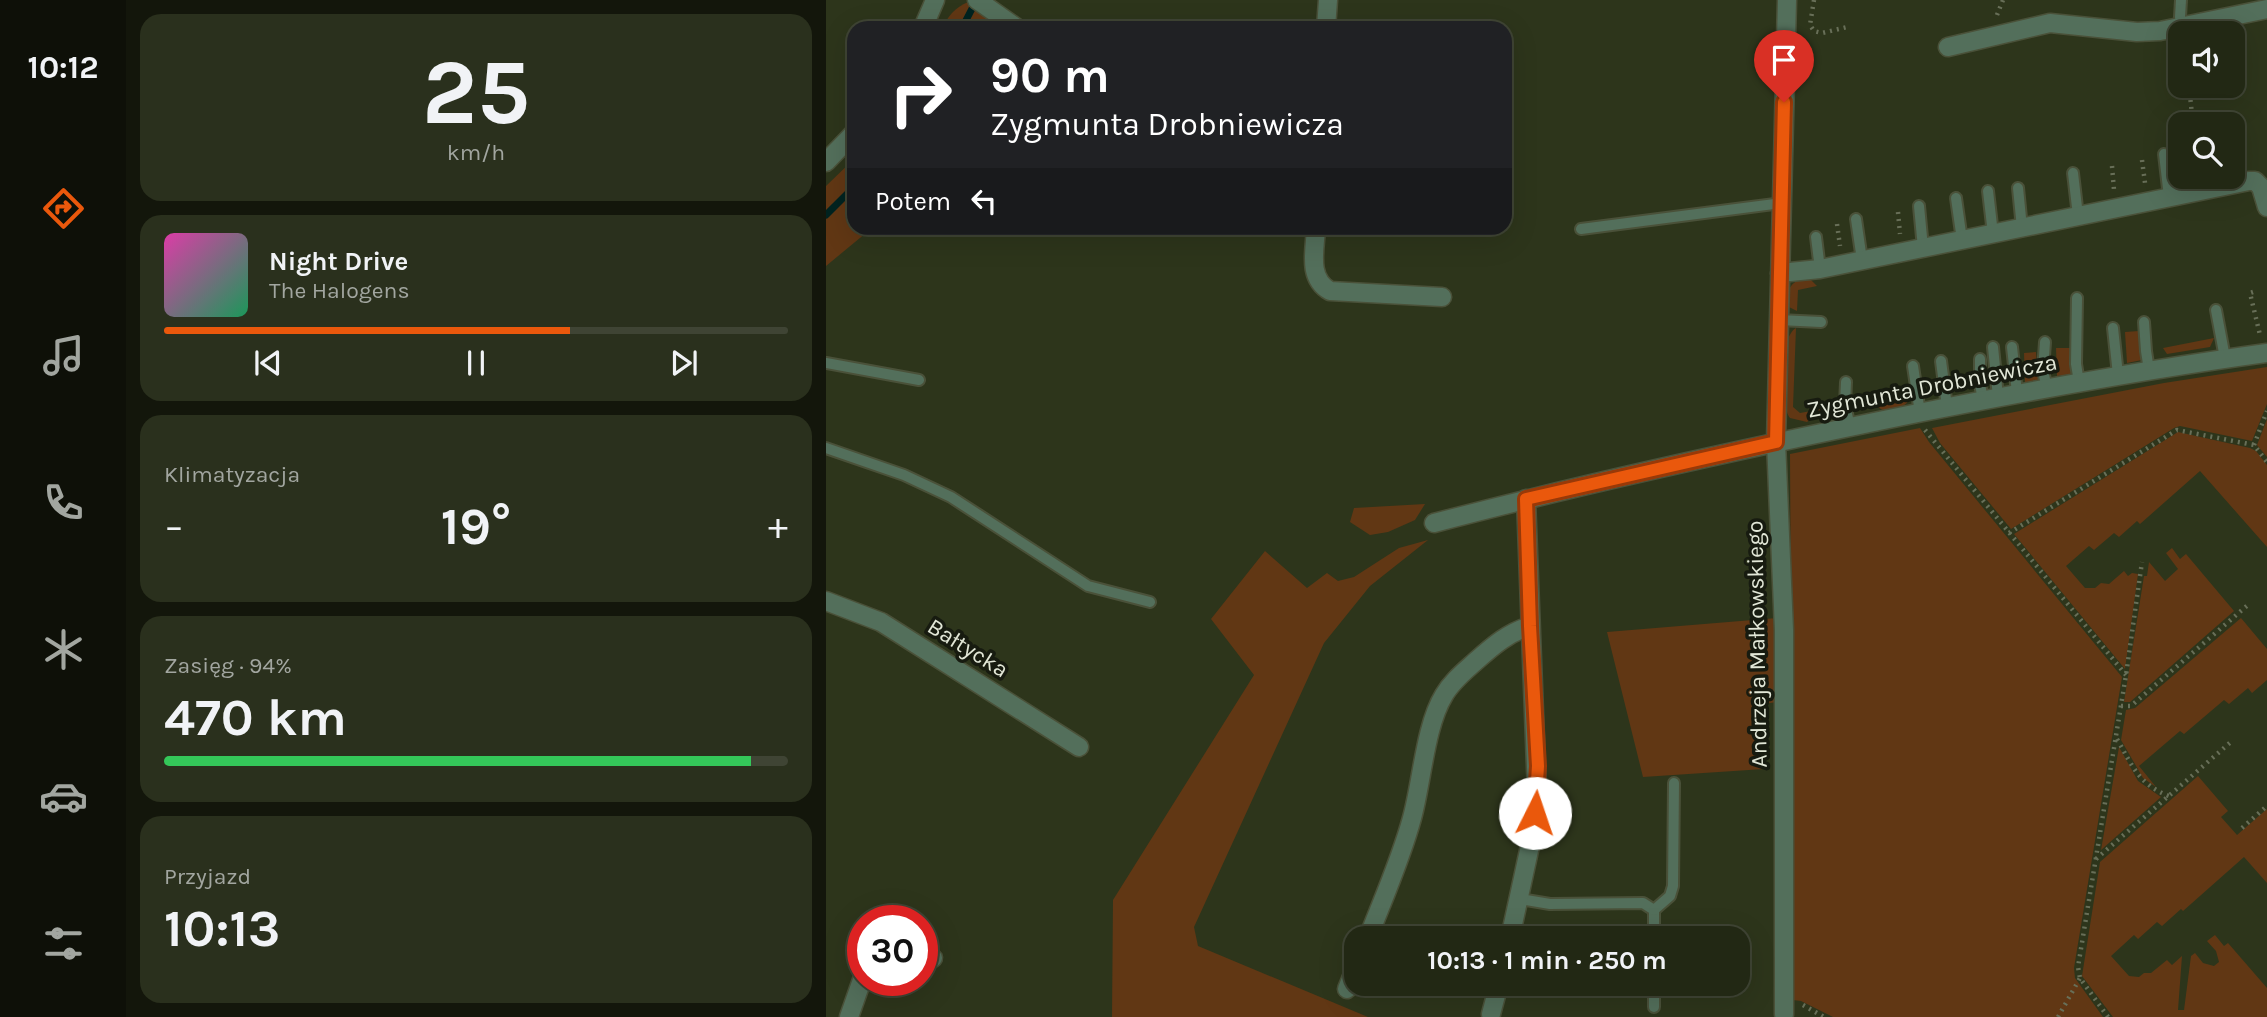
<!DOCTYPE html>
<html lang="pl">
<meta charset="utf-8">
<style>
body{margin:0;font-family:Karla,sans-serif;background:#2a301d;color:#f1f3f6;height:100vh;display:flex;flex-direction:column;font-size:26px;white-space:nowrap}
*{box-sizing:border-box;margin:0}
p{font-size:23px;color:#a2a6a0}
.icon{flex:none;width:38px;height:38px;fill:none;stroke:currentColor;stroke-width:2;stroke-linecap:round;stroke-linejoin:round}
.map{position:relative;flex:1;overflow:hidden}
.drawer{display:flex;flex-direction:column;gap:14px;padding:14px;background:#13160b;width:700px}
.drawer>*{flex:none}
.guide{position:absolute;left:21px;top:21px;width:665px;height:214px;border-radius:21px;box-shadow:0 7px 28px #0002,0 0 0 2px #3f4434;background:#202124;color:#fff;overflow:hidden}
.tools{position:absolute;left:1342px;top:21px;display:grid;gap:14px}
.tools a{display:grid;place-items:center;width:77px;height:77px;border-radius:14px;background:#222814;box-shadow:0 7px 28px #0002,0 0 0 2px #3f4434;font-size:35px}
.speed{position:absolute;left:21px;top:905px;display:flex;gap:14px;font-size:35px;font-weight:700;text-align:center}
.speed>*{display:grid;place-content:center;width:91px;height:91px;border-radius:50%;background:#222814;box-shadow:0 7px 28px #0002,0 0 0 2px #3f4434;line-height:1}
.speed .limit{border:10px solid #d22;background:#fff;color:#111}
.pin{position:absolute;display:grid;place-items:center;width:60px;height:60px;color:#fff;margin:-72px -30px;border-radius:50% 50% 50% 0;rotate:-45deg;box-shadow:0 0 7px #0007}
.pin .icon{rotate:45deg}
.me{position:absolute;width:77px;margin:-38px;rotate:4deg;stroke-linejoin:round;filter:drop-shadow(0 0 5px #0008)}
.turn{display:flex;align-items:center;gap:24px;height:147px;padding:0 28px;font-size:32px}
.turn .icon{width:91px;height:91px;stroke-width:2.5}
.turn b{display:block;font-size:49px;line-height:60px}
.then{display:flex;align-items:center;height:66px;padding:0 28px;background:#0003;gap:14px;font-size:26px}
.big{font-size:52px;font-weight:700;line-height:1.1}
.drawer .tile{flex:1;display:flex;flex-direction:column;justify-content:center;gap:10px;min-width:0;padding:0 24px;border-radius:21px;background:#2a301d}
.drawer .dial{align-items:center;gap:0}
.dial b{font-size:91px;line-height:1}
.song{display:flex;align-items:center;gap:21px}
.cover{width:84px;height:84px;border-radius:10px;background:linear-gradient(135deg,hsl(320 70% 55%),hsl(150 70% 35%))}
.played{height:7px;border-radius:4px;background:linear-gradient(90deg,#ea580c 65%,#3f4434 65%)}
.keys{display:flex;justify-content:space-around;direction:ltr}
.heat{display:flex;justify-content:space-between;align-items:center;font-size:38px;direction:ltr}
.charge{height:10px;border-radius:5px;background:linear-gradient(90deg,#34c759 94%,#3f4434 0)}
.trip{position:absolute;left:518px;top:926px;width:406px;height:70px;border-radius:21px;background:#222814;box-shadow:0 7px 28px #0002,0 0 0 2px #3f4434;font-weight:700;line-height:70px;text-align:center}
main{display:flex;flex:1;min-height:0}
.menu{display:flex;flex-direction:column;width:126px;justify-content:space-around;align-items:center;background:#0e1008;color:#a2a6a0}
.menu .icon{width:49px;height:49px}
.menu .active{color:#ea580c}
.menu b{font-size:32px;color:#f1f3f6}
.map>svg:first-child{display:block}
.green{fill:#613714}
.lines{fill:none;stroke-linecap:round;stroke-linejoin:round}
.stream{stroke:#002320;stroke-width:7}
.lane-casing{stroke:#4a5139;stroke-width:14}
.street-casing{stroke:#4a5139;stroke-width:21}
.path{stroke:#686f58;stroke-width:4.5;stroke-dasharray:2 5;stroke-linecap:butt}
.lane{stroke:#536f5b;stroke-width:10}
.street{stroke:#536f5b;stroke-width:18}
.route-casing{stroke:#983908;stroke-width:18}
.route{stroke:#ea580c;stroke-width:12}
.labels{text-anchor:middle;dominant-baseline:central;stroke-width:7;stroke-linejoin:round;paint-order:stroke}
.street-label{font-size:23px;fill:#e2e7d7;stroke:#171b10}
</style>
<main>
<nav class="menu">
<b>10:12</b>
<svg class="icon active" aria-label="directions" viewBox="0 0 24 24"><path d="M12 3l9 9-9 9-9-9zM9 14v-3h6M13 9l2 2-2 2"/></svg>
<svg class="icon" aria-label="music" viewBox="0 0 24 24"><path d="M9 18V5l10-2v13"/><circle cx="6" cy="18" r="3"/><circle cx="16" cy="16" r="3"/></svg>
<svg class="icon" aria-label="phone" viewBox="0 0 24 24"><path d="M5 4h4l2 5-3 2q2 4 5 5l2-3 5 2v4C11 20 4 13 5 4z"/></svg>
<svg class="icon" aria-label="climate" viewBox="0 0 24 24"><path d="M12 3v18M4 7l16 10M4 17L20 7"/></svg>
<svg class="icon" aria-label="car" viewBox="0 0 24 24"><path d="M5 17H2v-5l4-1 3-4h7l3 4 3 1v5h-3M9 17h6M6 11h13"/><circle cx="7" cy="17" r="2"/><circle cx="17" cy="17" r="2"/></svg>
<svg class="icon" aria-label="filters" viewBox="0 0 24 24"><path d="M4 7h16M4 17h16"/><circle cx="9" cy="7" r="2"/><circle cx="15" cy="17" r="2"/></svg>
</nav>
<section class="drawer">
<div class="tile dial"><b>25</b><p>km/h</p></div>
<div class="tile">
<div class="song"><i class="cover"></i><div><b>Night Drive</b><p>The Halogens</p></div></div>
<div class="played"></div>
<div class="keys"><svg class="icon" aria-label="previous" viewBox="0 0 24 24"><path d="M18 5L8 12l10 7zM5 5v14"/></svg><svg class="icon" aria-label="pause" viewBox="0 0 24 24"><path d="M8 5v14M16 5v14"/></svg><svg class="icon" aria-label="next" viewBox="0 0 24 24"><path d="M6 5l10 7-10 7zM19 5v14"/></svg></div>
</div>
<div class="tile"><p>Klimatyzacja</p>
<div class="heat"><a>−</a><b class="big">19°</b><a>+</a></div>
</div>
<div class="tile"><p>Zasięg · 94%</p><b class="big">470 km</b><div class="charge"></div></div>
<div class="tile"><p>Przyjazd</p><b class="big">10:13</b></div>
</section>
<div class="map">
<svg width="1441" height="1017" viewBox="0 0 1441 1017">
<rect width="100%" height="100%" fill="#2d351b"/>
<g class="green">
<path d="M142,2L157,10L178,28H117C122,15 129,8 142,2Z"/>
<polygon points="28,159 28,228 46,228 0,266 0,186"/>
<path d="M977,278H983L991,286L972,290L971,311L963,307C959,293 963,283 977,278Z"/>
<path d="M970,328L967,407L974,413L1013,406L1007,413L990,414L981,422L964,418C954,404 953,337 970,328Z"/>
<polygon points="1313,331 1316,360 1301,363 1299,332"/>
<polygon points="1388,338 1384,347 1341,354 1337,348"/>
<polygon points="1230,348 1245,348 1246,374 1231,376"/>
<polygon points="1210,352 1212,380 1199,383 1198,353"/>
<polygon points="1441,367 1441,404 1426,441 1354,426 1348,428 1185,529 1114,443 1106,428 1338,383"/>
<path d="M1085,395C1082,408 1069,409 1058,411L1043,401Z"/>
<polygon points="1441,419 1441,457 1431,445"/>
<polygon points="1094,428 1103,442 1296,677 1248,968 1249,978 1277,1017 1007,1017 975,1001 967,1000 964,454"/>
<polygon points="1352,432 1424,448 1430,451 1441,465 1441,547 1374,471 1314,524 1311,521 1293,537 1288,533 1268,550 1263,546 1240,566 1259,588 1269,588 1275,583 1283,584 1298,571 1302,576 1306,573 1312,574 1299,669 1188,534"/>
<polygon points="599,504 589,520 562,532 544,535 524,522 528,508"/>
<polygon points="602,540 544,586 498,643 368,927 372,946 542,1017 286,1017 287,900 428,675 385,619 439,551 481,588 501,573 512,581 528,577 573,548"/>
<polygon points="1346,548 1354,559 1360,554 1408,611 1304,702 1298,702 1318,576 1321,576 1323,562 1339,581 1352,569 1340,553"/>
<polygon points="951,618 951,702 937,704 938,769 817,777 781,632"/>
<polygon points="1415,618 1441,649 1441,680 1426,693 1422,688 1403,704 1398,700 1358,734 1354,731 1313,766 1330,787 1317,778 1295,740 1300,710 1309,708"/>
<polygon points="1293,747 1312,781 1335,797 1275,850"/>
<polygon points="1372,776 1402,811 1395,817 1411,835 1441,809 1441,883 1418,857 1357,911 1355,909 1336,926 1331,922 1312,939 1308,935 1285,956 1303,976 1313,977 1318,973 1325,973 1341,960 1346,965 1356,956 1352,1010 1358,1010 1365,956 1369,953 1377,963 1388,966 1393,962 1390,951 1381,941 1389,935 1398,946 1402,943 1441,988 1441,1017 1287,1017 1256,976 1274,862"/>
</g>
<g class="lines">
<g class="stream">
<polyline points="136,28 150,1"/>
<polyline points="0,215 28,187"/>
</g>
<g class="lane-casing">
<g id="lane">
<polyline points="1355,0 1354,17 1356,27"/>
<polyline points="1338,154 1343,197"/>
<polyline points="1247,173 1252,216"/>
<polyline points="1192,188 1196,228"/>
<polyline points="1162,191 1167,234"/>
<polyline points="1130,198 1136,240"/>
<polyline points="1093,206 1097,248"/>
<polyline points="1030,219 1036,260"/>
<polyline points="755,229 956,203"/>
<polyline points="990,237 994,269"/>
<polyline points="1251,298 1250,364 1253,382"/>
<polyline points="1390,310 1399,358"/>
<polyline points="953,320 995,322"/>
<polyline points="1318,322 1320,351 1323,370"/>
<polyline points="1287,328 1292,375"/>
<polyline points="1219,342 1217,371 1221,388"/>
<polyline points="1167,347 1172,397"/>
<polyline points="1186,347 1191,393"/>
<polyline points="1154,359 1154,384 1157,400"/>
<polyline points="1115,361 1121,407"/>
<polyline points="0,363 93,380"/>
<polyline points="1087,366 1094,413"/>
<polyline points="1020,382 1019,405 1024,427"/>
<polyline points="0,448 78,475 125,497 262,586 324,602"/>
<polyline points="694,899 724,904 817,903 828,910 828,938"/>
<polyline points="828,910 844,896 847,886 848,783"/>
<polyline points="828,984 828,1007"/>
</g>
</g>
<g class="street-casing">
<g id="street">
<polyline points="151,0 191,28"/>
<polyline points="97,28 109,0"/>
<polyline points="500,28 502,0"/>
<polyline points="1122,47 1224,23 1311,32 1334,31 1441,9"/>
<polyline points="0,162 28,133"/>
<path d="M490,228C489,250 481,278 504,291L616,297"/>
<polyline points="954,273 994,269 1423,181 1429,181 1435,187 1441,207"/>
<path d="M608,523C768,481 930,446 1092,413C1208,390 1324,369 1441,353"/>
<polyline points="0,601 55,622 253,747"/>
<path d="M542,938C557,899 575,859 586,818C596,782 599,726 618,695C626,681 639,671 651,660C668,645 682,633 704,626"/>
<polyline points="684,938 707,832 711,794 700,499"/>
<polyline points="96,954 107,958"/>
<polyline points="521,989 530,967"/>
<polyline points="665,1014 673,984"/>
<polyline points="958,1014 958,630 950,442 961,0"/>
<polyline points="23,1017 37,977"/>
</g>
</g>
<g class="path">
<polyline points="988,0 984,25 988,31 996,33 1021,27"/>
<polyline points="1171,15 1177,0"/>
<polyline points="1363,86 1367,124"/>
<polyline points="1316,160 1319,183"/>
<polyline points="1286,166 1288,190"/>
<polyline points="1072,212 1074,234"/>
<polyline points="1011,224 1014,246"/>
<polyline points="1427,292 1424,293 1434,335"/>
<polyline points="1099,430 1300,675"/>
<polyline points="1428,445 1441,411"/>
<polyline points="1183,533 1351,430 1428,445 1441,462"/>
<polyline points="1295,706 1305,706 1423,604"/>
<path d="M1291,739C1306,765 1312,784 1343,796"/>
<polyline points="1416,828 1441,806"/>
<polyline points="1270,859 1406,741"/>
<polyline points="977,1005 998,1017"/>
<polyline points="1232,1017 1254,978"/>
<polyline points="1282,1017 1254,978 1252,967 1300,675 1316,562"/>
</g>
<use href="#lane" class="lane"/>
<use href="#street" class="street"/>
</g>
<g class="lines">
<g class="route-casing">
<polyline id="route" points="709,813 712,766 704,626 700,499 950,442 958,102"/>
</g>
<use href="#route" class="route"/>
</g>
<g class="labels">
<g class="street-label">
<text transform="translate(1106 386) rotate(-11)">Zygmunta Drobniewicza</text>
<text transform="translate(931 644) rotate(-91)">Andrzeja Małkowskiego</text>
<text transform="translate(142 648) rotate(32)">Bałtycka</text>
</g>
</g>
</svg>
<div class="tools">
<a><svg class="icon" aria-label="sound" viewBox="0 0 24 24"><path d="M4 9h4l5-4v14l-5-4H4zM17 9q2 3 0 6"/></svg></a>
<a><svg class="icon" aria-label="search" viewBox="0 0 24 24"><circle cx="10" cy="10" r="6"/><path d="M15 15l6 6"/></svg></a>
</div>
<div class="speed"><div class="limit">30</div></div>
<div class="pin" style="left:958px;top:102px;background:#d93025"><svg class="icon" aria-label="arrive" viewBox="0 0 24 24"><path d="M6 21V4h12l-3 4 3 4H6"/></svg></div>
<svg class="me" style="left:709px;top:813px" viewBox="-20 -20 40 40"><circle r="19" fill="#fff"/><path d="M0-13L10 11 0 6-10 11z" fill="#ea580c"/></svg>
<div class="trip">10:13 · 1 min · 250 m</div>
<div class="guide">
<div class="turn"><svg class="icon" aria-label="right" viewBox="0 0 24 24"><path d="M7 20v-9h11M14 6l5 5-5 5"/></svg><div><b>90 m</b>Zygmunta Drobniewicza</div></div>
<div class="then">Potem<svg class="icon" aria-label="left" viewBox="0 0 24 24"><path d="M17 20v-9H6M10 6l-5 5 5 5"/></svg></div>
</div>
</div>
</main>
